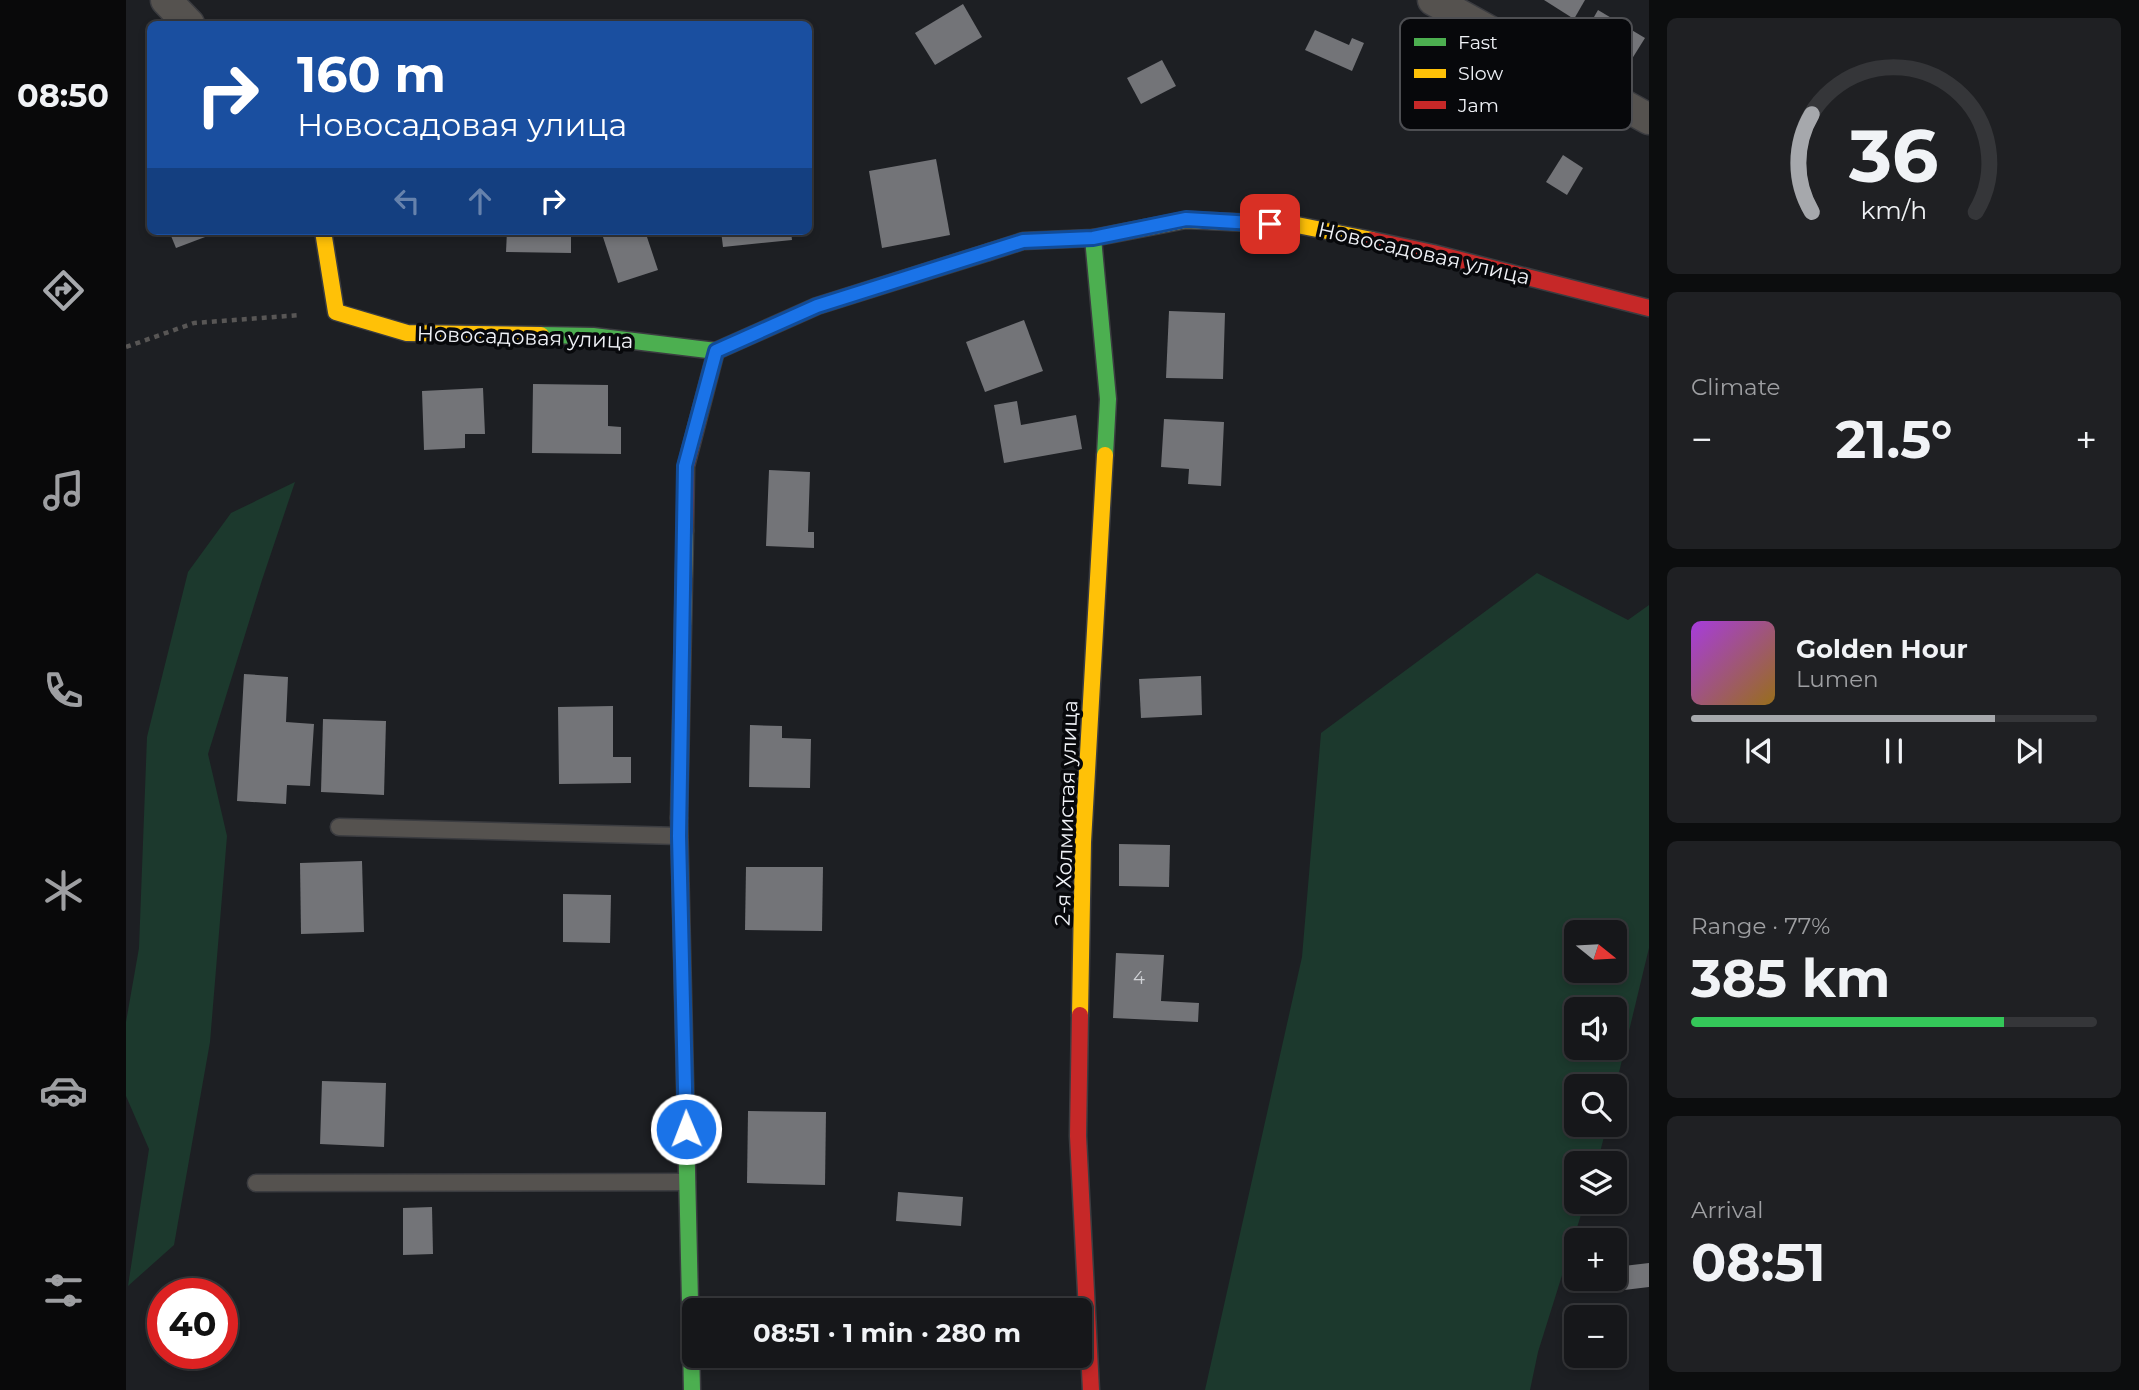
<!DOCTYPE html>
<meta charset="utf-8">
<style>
body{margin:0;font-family:Montserrat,sans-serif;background:#1f2023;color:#f1f3f6;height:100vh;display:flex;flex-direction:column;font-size:26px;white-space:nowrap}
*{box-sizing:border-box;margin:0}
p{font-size:23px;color:#9e9fa2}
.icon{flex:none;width:38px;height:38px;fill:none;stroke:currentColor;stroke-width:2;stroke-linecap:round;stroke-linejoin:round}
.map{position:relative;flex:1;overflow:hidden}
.side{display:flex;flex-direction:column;gap:18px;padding:18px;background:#0c0d0e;width:490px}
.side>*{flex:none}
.banner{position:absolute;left:21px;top:21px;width:665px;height:214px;border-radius:10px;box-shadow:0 4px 10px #0003,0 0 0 2px #353639;background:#1a4fa0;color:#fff;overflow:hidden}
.needle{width:46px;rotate:108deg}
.fabs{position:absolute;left:1438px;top:920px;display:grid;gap:14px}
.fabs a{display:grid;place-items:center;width:63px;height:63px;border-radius:10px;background:#16171a;box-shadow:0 4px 10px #0003,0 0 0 2px #353639;font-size:35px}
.speed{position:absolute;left:21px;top:1278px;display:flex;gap:14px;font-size:35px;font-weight:700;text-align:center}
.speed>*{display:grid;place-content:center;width:91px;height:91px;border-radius:50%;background:#16171a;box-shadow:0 4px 10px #0003,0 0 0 2px #353639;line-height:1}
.speed .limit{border:10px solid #d22;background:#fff;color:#111}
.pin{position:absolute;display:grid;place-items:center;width:60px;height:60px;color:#fff;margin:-30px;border-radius:14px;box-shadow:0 4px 10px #0006}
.me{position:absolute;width:77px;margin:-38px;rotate:359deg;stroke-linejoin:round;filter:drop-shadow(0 0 5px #0008)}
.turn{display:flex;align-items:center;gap:24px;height:147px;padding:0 35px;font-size:32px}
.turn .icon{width:91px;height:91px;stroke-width:2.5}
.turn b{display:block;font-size:49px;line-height:60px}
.lanes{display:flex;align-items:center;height:66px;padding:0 35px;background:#0003;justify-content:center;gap:35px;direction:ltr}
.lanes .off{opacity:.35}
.big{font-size:52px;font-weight:700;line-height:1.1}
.side .card{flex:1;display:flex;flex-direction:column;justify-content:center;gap:10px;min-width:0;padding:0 24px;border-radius:10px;background:#1f2023}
.side .dial{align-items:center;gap:0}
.dial svg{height:182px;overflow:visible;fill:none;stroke:#353639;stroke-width:7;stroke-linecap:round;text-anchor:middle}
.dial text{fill:#f1f3f6;stroke:none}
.song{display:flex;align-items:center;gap:21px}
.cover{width:84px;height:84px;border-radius:10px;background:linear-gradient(135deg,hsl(280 70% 55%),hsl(40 70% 35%))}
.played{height:7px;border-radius:4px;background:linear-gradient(90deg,#a6a8ac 75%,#353639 75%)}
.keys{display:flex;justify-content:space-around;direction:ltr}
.heat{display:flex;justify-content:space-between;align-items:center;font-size:38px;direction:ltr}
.charge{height:10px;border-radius:5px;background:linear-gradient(90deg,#34c759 77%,#353639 0)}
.trip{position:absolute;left:556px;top:1298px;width:410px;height:70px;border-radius:10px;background:#16171a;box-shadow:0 4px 10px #0003,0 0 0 2px #353639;font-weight:700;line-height:70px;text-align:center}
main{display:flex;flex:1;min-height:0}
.dock{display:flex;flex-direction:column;width:126px;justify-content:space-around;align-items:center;background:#09090a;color:#9e9fa2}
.dock .icon{width:49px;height:49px}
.dock .selected{color:#a6a8ac}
.dock b{font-size:32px;color:#f1f3f6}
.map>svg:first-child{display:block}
.green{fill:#1c392d;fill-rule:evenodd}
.building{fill:#737478}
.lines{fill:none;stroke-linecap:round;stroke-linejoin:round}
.lane-casing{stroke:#3b3c40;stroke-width:19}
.street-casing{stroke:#3b3c40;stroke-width:33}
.fast-casing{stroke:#3b3c40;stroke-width:19}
.slow-casing{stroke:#3b3c40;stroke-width:19}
.jam-casing{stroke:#3b3c40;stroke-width:19}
.path{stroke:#585655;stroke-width:4.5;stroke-dasharray:5 5;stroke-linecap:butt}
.lane{stroke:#55524f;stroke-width:16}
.street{stroke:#55524f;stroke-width:30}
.fast{stroke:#4caf50;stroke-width:16}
.slow{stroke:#ffc107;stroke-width:16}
.jam{stroke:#c62828;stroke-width:16}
.route-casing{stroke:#114b97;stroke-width:18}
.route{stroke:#1a73e8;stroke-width:12}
.labels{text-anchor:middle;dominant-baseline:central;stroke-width:7;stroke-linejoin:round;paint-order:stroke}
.number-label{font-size:18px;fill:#d0d2d6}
.street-label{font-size:21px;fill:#eff1f6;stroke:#07080b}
.key{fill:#07080b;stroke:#4d4e52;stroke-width:2}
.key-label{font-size:19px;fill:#eff1f6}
</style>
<main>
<nav class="dock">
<b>08:50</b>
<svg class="icon selected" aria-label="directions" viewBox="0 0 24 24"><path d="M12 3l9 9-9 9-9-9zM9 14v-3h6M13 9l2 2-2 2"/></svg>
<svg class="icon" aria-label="music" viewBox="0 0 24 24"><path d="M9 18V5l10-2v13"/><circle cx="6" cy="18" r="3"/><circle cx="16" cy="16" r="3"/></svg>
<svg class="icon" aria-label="phone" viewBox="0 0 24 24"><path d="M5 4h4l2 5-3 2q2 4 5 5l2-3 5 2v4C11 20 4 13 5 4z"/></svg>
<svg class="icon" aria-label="climate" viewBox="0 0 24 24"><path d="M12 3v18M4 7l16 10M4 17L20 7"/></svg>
<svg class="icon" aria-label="car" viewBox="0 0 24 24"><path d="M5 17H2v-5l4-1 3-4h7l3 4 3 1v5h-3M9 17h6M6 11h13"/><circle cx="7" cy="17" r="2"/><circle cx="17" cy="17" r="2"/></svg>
<svg class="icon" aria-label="filters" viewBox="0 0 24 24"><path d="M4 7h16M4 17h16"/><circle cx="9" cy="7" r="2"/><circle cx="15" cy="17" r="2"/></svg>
</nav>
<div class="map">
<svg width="1523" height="1390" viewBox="0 0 1523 1390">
<rect width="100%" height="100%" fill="#1d1f23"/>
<g class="green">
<polygon points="169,482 136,580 82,754 101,836 84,1042 48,1245 2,1286 23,1149 0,1096 0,1022 13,948 21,737 62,572 105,513"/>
<path d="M1411,573L1502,620L1523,605V948L1489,1089V1087H1451V1125H1481L1471,1164H1451V1202H1459L1412,1352L1404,1390H1079L1176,957L1195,733ZM1451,933H1489V971H1451ZM1451,1010H1489V1048H1451Z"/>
</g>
<g class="building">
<polygon points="1418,0 1459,0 1448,19"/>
<polygon points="837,4 856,37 809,65 789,33"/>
<polygon points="1472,10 1519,38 1499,70 1453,43"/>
<polygon points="1189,30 1223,45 1226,38 1238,43 1226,71 1179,50"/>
<polygon points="1036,60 1050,86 1015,104 1001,78"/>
<polygon points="1437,155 1457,168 1441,195 1420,182"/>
<polygon points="810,159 824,235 756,248 743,171"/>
<polygon points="43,231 95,231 50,248"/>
<polygon points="381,231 445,231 445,253 380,252"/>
<polygon points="475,231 519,231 532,270 492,283"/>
<polygon points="595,231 665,231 666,240 597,247"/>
<polygon points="1043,311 1099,313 1097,379 1040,378"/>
<polygon points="898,320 917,371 859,392 840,342"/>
<polygon points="407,384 482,385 482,426 495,427 495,454 406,453"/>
<polygon points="357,388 359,434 339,434 339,448 298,450 296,391"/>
<polygon points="891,401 895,425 950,415 956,449 878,463 868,405"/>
<polygon points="1038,419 1098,422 1095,486 1062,484 1063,469 1035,467"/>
<polygon points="643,470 684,472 682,532 688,532 688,548 640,546"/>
<polygon points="118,674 162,677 160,722 188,724 184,786 161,785 160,804 111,801"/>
<polygon points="1075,676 1076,715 1015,718 1013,679"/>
<polygon points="487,706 487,757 505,757 505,783 433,784 432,707"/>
<polygon points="197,719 260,721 258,795 195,792"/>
<polygon points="624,725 656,726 656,738 685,739 684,788 623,787"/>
<polygon points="993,844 1044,845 1043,887 993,886"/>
<polygon points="236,861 238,932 175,934 174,863"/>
<polygon points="620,867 697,867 696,931 619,930"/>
<polygon points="437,894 485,895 484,943 437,942"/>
<polygon points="990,953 1038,955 1035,1001 1073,1003 1072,1022 987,1018"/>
<polygon points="196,1081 260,1083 258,1147 194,1144"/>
<polygon points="622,1111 700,1112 699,1185 621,1183"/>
<polygon points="772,1192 837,1197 835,1226 770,1221"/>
<polygon points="306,1207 307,1254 277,1255 277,1208"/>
<polygon points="1523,1263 1523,1287 1490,1291 1489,1267"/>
</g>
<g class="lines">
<g class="lane-casing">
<g id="lane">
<polyline points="213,827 553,836"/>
<polyline points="130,1183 561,1182"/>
</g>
</g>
<g class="street-casing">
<g id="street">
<polyline points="40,0 63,24"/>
<polyline points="1307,0 1523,119"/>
</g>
</g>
<g class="fast-casing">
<g id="fast">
<polyline points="967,238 982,399 979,455"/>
<polyline points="415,335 467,336 590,351 691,306 863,252"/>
<polyline points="553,818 566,1390"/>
</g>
</g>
<g class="slow-casing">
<g id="slow">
<polyline points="197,231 210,312 281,333 415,335"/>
<polyline points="863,252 897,241 967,238 1060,220 1171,225 1246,240"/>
<polyline points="553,818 559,531"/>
<polyline points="954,1015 957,842 979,455"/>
</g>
</g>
<g class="jam-casing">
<g id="jam">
<polyline points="1246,240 1307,253 1523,308"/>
<polyline points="559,531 560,466 590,351"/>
<polyline points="954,1015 952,1136 965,1390"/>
</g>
</g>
<polyline class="path" points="0,347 68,323 175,315"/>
<use href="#lane" class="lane"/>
<use href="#street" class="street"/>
<use href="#fast" class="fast"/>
<use href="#slow" class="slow"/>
<use href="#jam" class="jam"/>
</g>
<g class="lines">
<g class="route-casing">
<polyline id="route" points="560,1129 553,836 559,466 590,351 691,306 897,241 967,238 1060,219 1144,224"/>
</g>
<use href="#route" class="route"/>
</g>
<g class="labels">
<g class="number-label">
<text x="1013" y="978">4</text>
</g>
<g class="street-label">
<text transform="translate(1298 253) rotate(13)">Новосадовая улица</text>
<text transform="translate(399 337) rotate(2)">Новосадовая улица</text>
<text transform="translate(940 813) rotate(-88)">2-я Холмистая улица</text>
</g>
</g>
<rect x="1274" y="18" width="232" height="112" rx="10" class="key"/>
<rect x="1288" y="38" width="32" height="8" fill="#4caf50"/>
<rect x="1288" y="69" width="32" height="9" fill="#ffc107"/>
<rect x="1288" y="101" width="32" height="8" fill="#c62828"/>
<g class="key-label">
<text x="1332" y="49">Fast</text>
<text x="1332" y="80">Slow</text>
<text x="1332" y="112">Jam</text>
</g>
</svg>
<div class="fabs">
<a><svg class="needle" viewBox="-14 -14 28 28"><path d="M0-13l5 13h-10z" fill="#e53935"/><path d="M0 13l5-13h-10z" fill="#9e9fa2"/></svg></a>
<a><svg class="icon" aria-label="sound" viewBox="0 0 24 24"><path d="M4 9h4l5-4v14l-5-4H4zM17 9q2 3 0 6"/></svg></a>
<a><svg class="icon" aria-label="search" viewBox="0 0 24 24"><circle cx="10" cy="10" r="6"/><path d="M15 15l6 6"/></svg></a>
<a><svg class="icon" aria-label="layers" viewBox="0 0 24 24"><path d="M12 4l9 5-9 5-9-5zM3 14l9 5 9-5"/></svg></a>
<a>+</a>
<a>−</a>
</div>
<div class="speed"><div class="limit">40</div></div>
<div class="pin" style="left:1144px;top:224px;background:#d93025"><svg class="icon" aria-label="arrive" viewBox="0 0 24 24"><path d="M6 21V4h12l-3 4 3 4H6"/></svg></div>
<svg class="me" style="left:560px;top:1129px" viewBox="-20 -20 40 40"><circle r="17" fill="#1a73e8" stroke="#fff" stroke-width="3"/><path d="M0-11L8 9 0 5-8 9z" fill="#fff"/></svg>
<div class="trip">08:51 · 1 min · 280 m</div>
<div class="banner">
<div class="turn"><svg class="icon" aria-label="right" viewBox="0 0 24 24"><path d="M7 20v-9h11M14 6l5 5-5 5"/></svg><div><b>160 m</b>Новосадовая улица</div></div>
<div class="lanes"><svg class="icon off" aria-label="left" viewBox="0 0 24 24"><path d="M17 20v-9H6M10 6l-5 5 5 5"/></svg><svg class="icon off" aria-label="ahead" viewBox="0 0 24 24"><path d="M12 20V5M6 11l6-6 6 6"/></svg><svg class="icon" aria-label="right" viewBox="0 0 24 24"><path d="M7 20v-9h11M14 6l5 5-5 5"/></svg></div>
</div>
</div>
<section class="side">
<div class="card dial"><svg viewBox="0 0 100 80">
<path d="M14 69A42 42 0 1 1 86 69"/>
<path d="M14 69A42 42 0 0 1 14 26" stroke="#a6a8ac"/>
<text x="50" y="56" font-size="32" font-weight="700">36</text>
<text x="50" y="72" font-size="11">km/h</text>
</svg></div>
<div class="card"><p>Climate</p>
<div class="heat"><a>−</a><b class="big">21.5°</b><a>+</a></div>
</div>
<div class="card">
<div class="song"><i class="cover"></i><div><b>Golden Hour</b><p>Lumen</p></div></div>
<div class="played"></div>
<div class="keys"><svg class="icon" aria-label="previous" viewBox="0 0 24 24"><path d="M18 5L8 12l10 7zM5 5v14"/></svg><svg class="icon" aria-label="pause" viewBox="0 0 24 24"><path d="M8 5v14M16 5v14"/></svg><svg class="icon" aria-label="next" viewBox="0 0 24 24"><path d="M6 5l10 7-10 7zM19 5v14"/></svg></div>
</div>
<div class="card"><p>Range · 77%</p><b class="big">385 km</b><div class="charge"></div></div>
<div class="card"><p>Arrival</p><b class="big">08:51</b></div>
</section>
</main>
